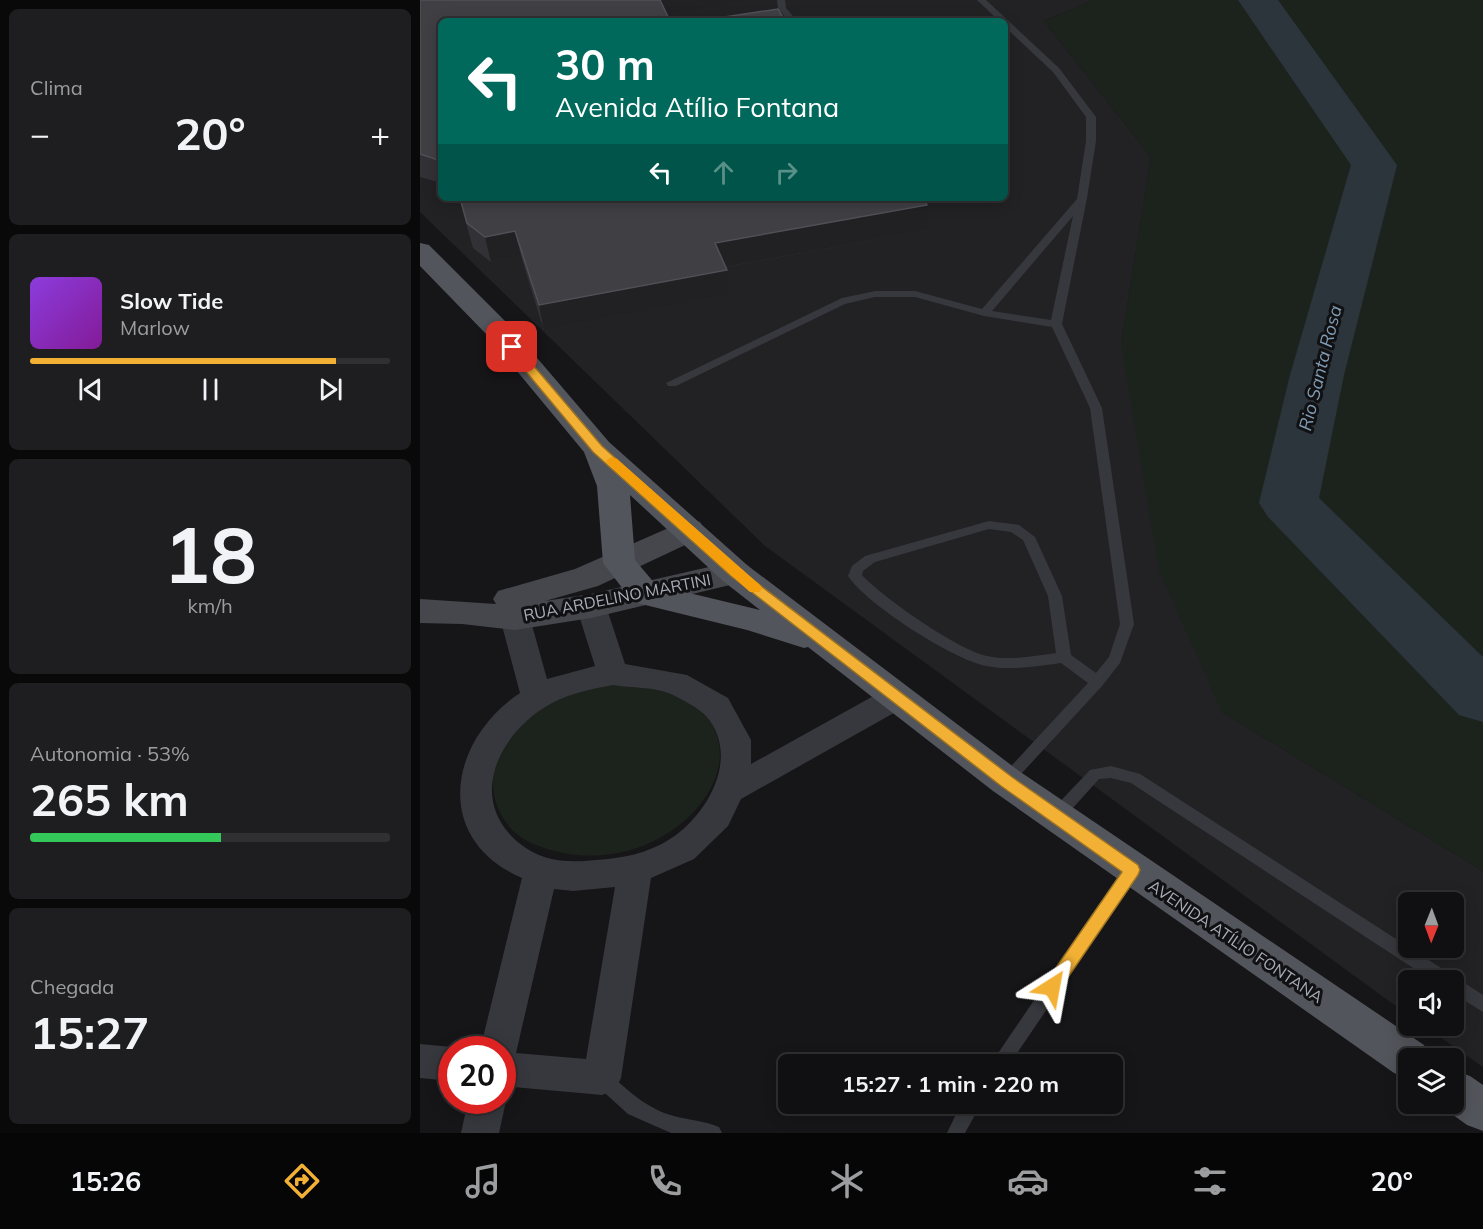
<!DOCTYPE html>
<html lang="pt">
<meta charset="utf-8">
<style>
body{margin:0;font-family:Mulish,sans-serif;background:#1e1e20;color:#f1f3f6;height:100vh;display:flex;flex-direction:column;font-size:22px;white-space:nowrap}
*{box-sizing:border-box;margin:0}
p{font-size:20px;color:#9c9d9f}
.icon{flex:none;width:33px;height:33px;fill:none;stroke:currentColor;stroke-width:2;stroke-linecap:round;stroke-linejoin:round}
.map{position:relative;flex:1;overflow:hidden}
.details{display:flex;flex-direction:column;gap:9px;padding:9px;background:#09090a;width:420px}
.details>*{flex:none}
.banner{position:absolute;left:18px;top:18px;width:570px;height:183px;border-radius:9px;box-shadow:0 3px 15px #0003,0 0 0 2px #303032;background:#00695c;color:#fff;overflow:hidden}
.needle{width:39px;rotate:181deg}
.fabs{position:absolute;left:978px;top:892px;display:grid;gap:12px}
.fabs a{display:grid;place-items:center;width:66px;height:66px;border-radius:9px;background:#101012;box-shadow:0 3px 15px #0003,0 0 0 2px #303032;font-size:30px}
.speed{position:absolute;left:18px;top:1036px;display:flex;gap:12px;font-size:30px;font-weight:700;text-align:center}
.speed>*{display:grid;place-content:center;width:78px;height:78px;border-radius:50%;background:#101012;box-shadow:0 3px 15px #0003,0 0 0 2px #303032;line-height:1}
.speed .limit{border:9px solid #d22;background:#fff;color:#111}
.pin{position:absolute;display:grid;place-items:center;width:51px;height:51px;color:#fff;margin:-26px;border-radius:12px;box-shadow:0 3px 9px #0006}
.me{position:absolute;width:66px;margin:-33px;rotate:34deg;stroke-linejoin:round;filter:drop-shadow(0 0 4px #0008)}
.turn{display:flex;align-items:center;gap:21px;height:126px;padding:0 18px;font-size:27px}
.turn .icon{width:78px;height:78px;stroke-width:2.5}
.turn b{display:block;font-size:42px;line-height:51px}
.lanes{display:flex;align-items:center;height:57px;padding:0 18px;background:#0003;justify-content:center;gap:30px;direction:ltr}
.lanes .off{opacity:.35}
.big{font-size:45px;font-weight:700;line-height:1.1}
.details .tile{flex:1;display:flex;flex-direction:column;justify-content:center;gap:9px;min-width:0;padding:0 21px;border-radius:9px;background:#1e1e20}
.details .dial{align-items:center;gap:0}
.dial b{font-size:78px;line-height:1}
.song{display:flex;align-items:center;gap:18px}
.cover{width:72px;height:72px;border-radius:9px;background:linear-gradient(135deg,hsl(270 70% 55%),hsl(290 70% 35%))}
.played{height:6px;border-radius:3px;background:linear-gradient(90deg,#f2b134 85%,#303032 85%)}
.keys{display:flex;justify-content:space-around;direction:ltr}
.heat{display:flex;justify-content:space-between;align-items:center;font-size:33px;direction:ltr}
.charge{height:9px;border-radius:4px;background:linear-gradient(90deg,#34c759 53%,#303032 0)}
.trip{position:absolute;left:358px;top:1054px;width:345px;height:60px;border-radius:9px;background:#101012;box-shadow:0 3px 15px #0003,0 0 0 2px #303032;font-weight:700;line-height:60px;text-align:center}
.menu{display:flex;height:96px;justify-content:space-around;align-items:center;background:#060607;color:#9c9d9f}
.menu .icon{width:42px;height:42px}
.menu .on{color:#f2b134}
.menu b{font-size:27px;color:#f1f3f6}
main{display:flex;flex:1;min-height:0}
.map>svg:first-child{display:block}
.built{fill:#222225;fill-rule:evenodd}
.green{fill:#1c231d}
.lines{fill:none;stroke-linecap:round;stroke-linejoin:round}
.river{fill:#2c353c;fill-rule:evenodd}
.lane{fill:#37383d;fill-rule:evenodd}
.street{fill:#37383d;fill-rule:evenodd}
.secondary{fill:#45474d;fill-rule:evenodd}
.primary{fill:#53555c;fill-rule:evenodd}
.wall{fill:#323236}
.shaded-wall{fill:#212124}
.building{fill:#3f3f44;stroke:#4f5156;stroke-width:1.5}
.route{fill:#f2b134;stroke:#9d7322;stroke-width:1.5}
.slow{fill:#f59e0b}
.labels{text-anchor:middle;dominant-baseline:central;stroke-width:6;stroke-linejoin:round;paint-order:stroke}
.street-label{font-size:16px;fill:#a8adb8;stroke:#111113}
.water-label{font-size:18px;font-style:italic;fill:#7f9bb3;stroke:#111113}
</style>
<main>
<section class="details">
<div class="tile"><p>Clima</p>
<div class="heat"><a>−</a><b class="big">20°</b><a>+</a></div>
</div>
<div class="tile">
<div class="song"><i class="cover"></i><div><b>Slow Tide</b><p>Marlow</p></div></div>
<div class="played"></div>
<div class="keys"><svg class="icon" aria-label="previous" viewBox="0 0 24 24"><path d="M18 5L8 12l10 7zM5 5v14"/></svg><svg class="icon" aria-label="pause" viewBox="0 0 24 24"><path d="M8 5v14M16 5v14"/></svg><svg class="icon" aria-label="next" viewBox="0 0 24 24"><path d="M6 5l10 7-10 7zM19 5v14"/></svg></div>
</div>
<div class="tile dial"><b>18</b><p>km/h</p></div>
<div class="tile"><p>Autonomia · 53%</p><b class="big">265 km</b><div class="charge"></div></div>
<div class="tile"><p>Chegada</p><b class="big">15:27</b></div>
</section>
<div class="map">
<svg width="1063" height="1133" viewBox="0 0 1063 1133">
<rect width="100%" height="100%" fill="#161618"/>
<path class="built" d="M0,0H674L624,21L731,157L701,345L802,712L1063,871V1067L1004,1026H1034V981H988V1015L345,546L0,212ZM21,21H585V198H21ZM988,903H1034V948H988Z"/>
<g class="green">
<polygon points="674,0 1063,0 1063,871 802,712 739,571 701,345 731,157 624,21"/>
<path d="M169,685C185,685 223,681 237,686C380,731 253,899 116,845C76,830 62,783 81,746C84,740 91,734 96,729C99,724 103,718 107,715C121,704 152,693 169,685Z"/>
</g>
<g class="lines">
<polygon class="river" points="818,0 858,0 977,165 924,375 899,498 1063,657 1063,722 1039,715 848,517 839,503 870,375 931,165"/>
<g class="lane">
<polygon points="357,0 365,0 366,8 377,21 368,21 358,8"/>
<path d="M557,0H566L639,68L676,117V141L667,198L642,324L682,408L714,624L700,663L682,686L591,785L586,787L581,785L578,781L581,777L668,683L641,663C617,666 592,671 567,666C535,661 446,604 428,576L432,566L445,556L569,521L599,525L615,537L642,596L651,655L676,673L689,657L700,624L670,408L632,327L564,316L495,297H455L425,304L256,386H248L246,383L422,298L455,291H495L562,309L657,199L666,141V117L633,72L585,27V21H579ZM653,216L631,320L572,311ZM569,529L591,532L603,540L628,596L636,653C614,656 589,661 567,656C538,650 462,597 442,575L443,571L455,562Z"/>
<polygon points="691,766 720,774 1063,995 1063,1012 1034,994 1034,981 1013,981 711,783 691,778 679,779 643,819 637,821 631,819 629,815 631,811 670,770"/>
<polygon points="712,863 718,865 720,870 718,875 589,1065 570,1065 706,865"/>
<path d="M182,1071L188,1073C209,1091 227,1109 254,1116C269,1120 285,1121 299,1127L302,1133H251L208,1114L176,1085L173,1079L176,1073Z"/>
<polygon points="541,1104 561,1104 545,1133 527,1133"/>
</g>
<g class="street">
<path d="M171,596L181,599L186,606L205,664L267,675L308,698L331,740V764L466,689L477,685L488,689L492,697L488,705L321,799L308,826L274,859L231,878L201,1078L195,1090L182,1095L82,1086V1050H60L102,878C12,839 28,741 100,693L80,618L85,611L95,607L105,611L110,618L127,679L175,666L156,606L161,599ZM193,685C211,688 235,687 251,694C261,699 279,708 286,716C321,756 288,815 250,839C227,854 202,858 176,860C148,863 122,862 99,843C45,798 80,731 132,703C151,693 172,689 193,685ZM195,887L166,1059L96,1053L134,889L153,891Z"/>
<polygon points="0,1044 32,1047 40,1050 32,1050 32,1081 0,1078"/>
<polygon points="82,1093 86,1101 79,1133 41,1133 48,1101 82,1101"/>
</g>
<polygon class="secondary" points="269,519 280,522 285,530 280,538 178,586 125,601 171,594 315,561 327,565 332,573 327,581 171,618 95,630 42,624 0,623 0,599 76,604 73,599 78,591 155,569"/>
<g class="primary">
<path d="M0,243L9,245L88,324L189,442L327,565L599,771L1004,1045L1011,1059H988V1079L974,1073L573,791L388,647L384,648L327,630L213,602L183,563L177,486L164,452L68,336L0,266ZM210,495L303,581L340,610L236,585L215,560Z"/>
<polygon points="1034,1070 1050,1076 1063,1085 1063,1131 1047,1125 1018,1104 1034,1104"/>
</g>
</g>
<g class="wall">
<polygon points="0,0 332,0 246,12 21,21 21,183 0,177"/>
<polygon points="39,198 503,198 508,230 305,267 309,295 124,331 101,256 71,262 53,248"/>
</g>
<g class="shaded-wall">
<polygon points="237,0 332,0 239,14"/>
<polygon points="507,205 508,230 298,268 295,243"/>
<polygon points="95,231 101,256 71,262 65,237"/>
<polygon points="307,270 309,295 124,331 119,305"/>
</g>
<g class="building">
<polygon points="0,0 240,0 250,21 21,21 21,161 0,154"/>
<polygon points="358,9 365,21 278,21"/>
<polygon points="40,198 503,198 507,205 295,243 307,270 119,305 95,231 65,237 47,223"/>
</g>
<polygon class="route" points="92,344 96,345 182,446 320,570 592,777 718,865 720,870 718,875 638,992 632,995 626,992 624,987 626,982 702,872 581,786 311,576 173,452 88,350 88,345"/>
<polygon class="slow" points="192,457 197,459 340,585 342,588 340,592 330,592 188,464 186,461 188,459"/>
<g class="labels">
<g class="street-label">
<text transform="translate(197 597) rotate(-11)">RUA ARDELINO MARTINI</text>
<text transform="translate(816 941) rotate(34)">AVENIDA ATÍLIO FONTANA</text>
</g>
<g class="water-label">
<text transform="translate(900 368) rotate(-76)">Rio Santa Rosa</text>
</g>
</g>
</svg>
<div class="fabs">
<a><svg class="needle" viewBox="-14 -14 28 28"><path d="M0-13l5 13h-10z" fill="#e53935"/><path d="M0 13l5-13h-10z" fill="#9c9d9f"/></svg></a>
<a><svg class="icon" aria-label="sound" viewBox="0 0 24 24"><path d="M4 9h4l5-4v14l-5-4H4zM17 9q2 3 0 6"/></svg></a>
<a><svg class="icon" aria-label="layers" viewBox="0 0 24 24"><path d="M12 4l9 5-9 5-9-5zM3 14l9 5 9-5"/></svg></a>
</div>
<div class="speed"><div class="limit">20</div></div>
<div class="pin" style="left:92px;top:347px;background:#d93025"><svg class="icon" aria-label="arrive" viewBox="0 0 24 24"><path d="M6 21V4h12l-3 4 3 4H6"/></svg></div>
<svg class="me" style="left:632px;top:987px" viewBox="-20 -20 40 40"><path d="M0-17L14 15 0 8-14 15z" fill="#f2b134" stroke="#fff" stroke-width="4"/></svg>
<div class="trip">15:27 · 1 min · 220 m</div>
<div class="banner">
<div class="turn"><svg class="icon" aria-label="left" viewBox="0 0 24 24"><path d="M17 20v-9H6M10 6l-5 5 5 5"/></svg><div><b>30 m</b>Avenida Atílio Fontana</div></div>
<div class="lanes"><svg class="icon" aria-label="left" viewBox="0 0 24 24"><path d="M17 20v-9H6M10 6l-5 5 5 5"/></svg><svg class="icon off" aria-label="ahead" viewBox="0 0 24 24"><path d="M12 20V5M6 11l6-6 6 6"/></svg><svg class="icon off" aria-label="right" viewBox="0 0 24 24"><path d="M7 20v-9h11M14 6l5 5-5 5"/></svg></div>
</div>
</div>
</main>
<nav class="menu">
<b>15:26</b>
<svg class="icon on" aria-label="directions" viewBox="0 0 24 24"><path d="M12 3l9 9-9 9-9-9zM9 14v-3h6M13 9l2 2-2 2"/></svg>
<svg class="icon" aria-label="music" viewBox="0 0 24 24"><path d="M9 18V5l10-2v13"/><circle cx="6" cy="18" r="3"/><circle cx="16" cy="16" r="3"/></svg>
<svg class="icon" aria-label="phone" viewBox="0 0 24 24"><path d="M5 4h4l2 5-3 2q2 4 5 5l2-3 5 2v4C11 20 4 13 5 4z"/></svg>
<svg class="icon" aria-label="climate" viewBox="0 0 24 24"><path d="M12 3v18M4 7l16 10M4 17L20 7"/></svg>
<svg class="icon" aria-label="car" viewBox="0 0 24 24"><path d="M5 17H2v-5l4-1 3-4h7l3 4 3 1v5h-3M9 17h6M6 11h13"/><circle cx="7" cy="17" r="2"/><circle cx="17" cy="17" r="2"/></svg>
<svg class="icon" aria-label="filters" viewBox="0 0 24 24"><path d="M4 7h16M4 17h16"/><circle cx="9" cy="7" r="2"/><circle cx="15" cy="17" r="2"/></svg>
<b>20°</b>
</nav>
